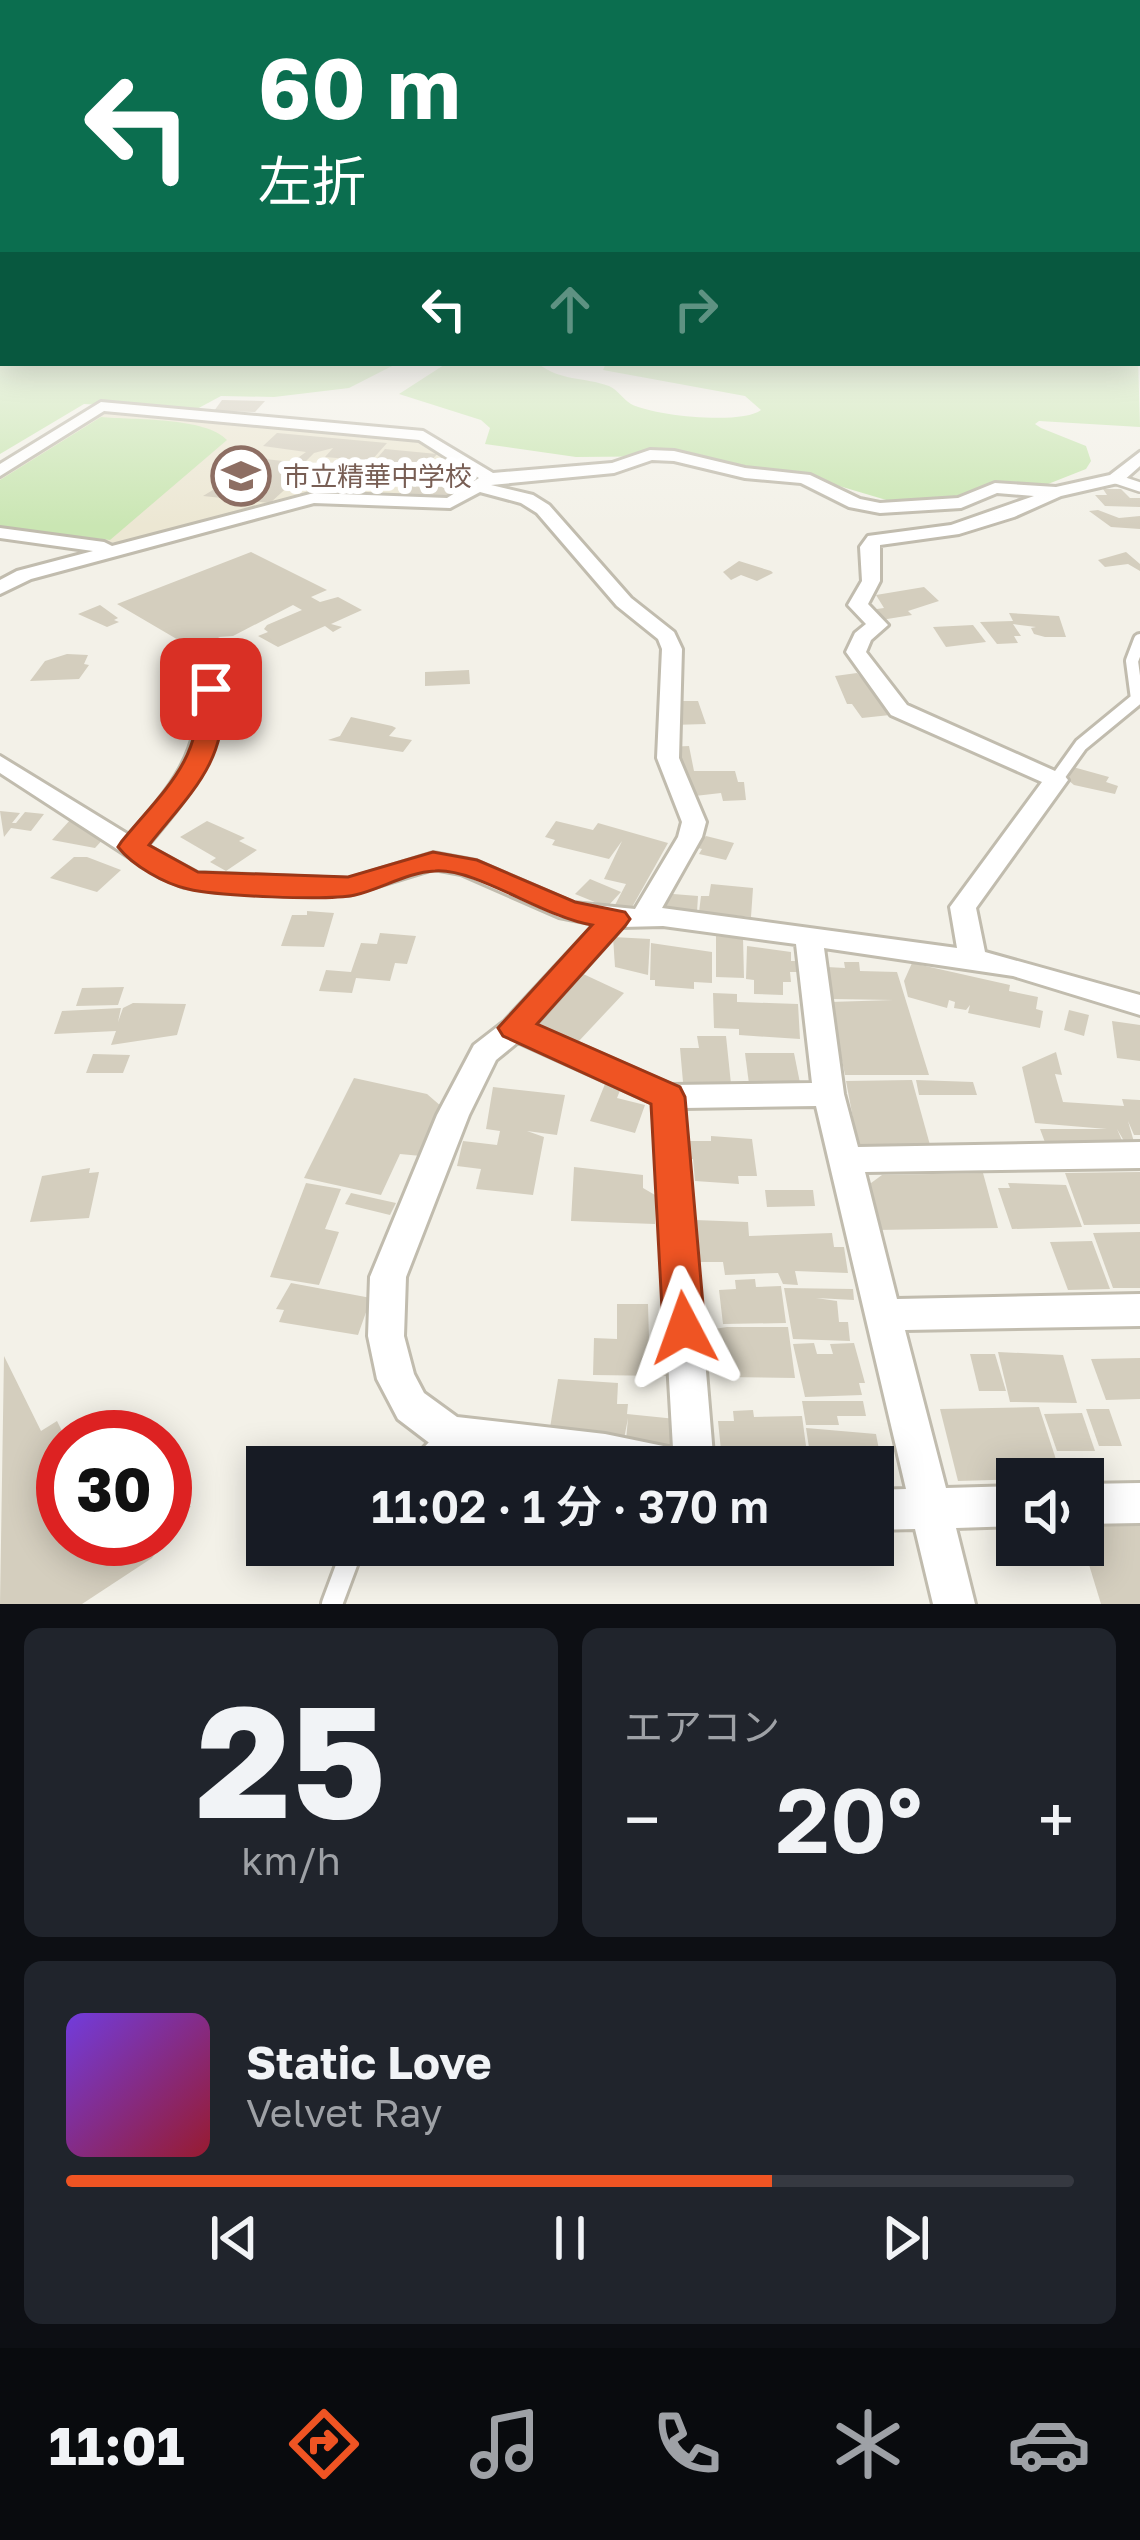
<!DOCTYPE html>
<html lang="ja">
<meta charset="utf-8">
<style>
body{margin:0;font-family:"Golos Text","Noto Sans JP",sans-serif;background:#20242c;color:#f1f3f6;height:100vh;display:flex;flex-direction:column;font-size:45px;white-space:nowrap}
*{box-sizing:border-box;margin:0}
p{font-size:39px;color:#9ea1a6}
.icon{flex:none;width:66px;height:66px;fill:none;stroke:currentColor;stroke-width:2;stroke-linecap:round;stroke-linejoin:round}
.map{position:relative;height:1604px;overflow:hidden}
.details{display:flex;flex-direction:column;gap:24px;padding:24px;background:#0d0f14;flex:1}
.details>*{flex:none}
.hud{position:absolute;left:0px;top:0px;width:1140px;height:366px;box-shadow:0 6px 30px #0003;background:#0b6e4f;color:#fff;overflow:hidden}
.fabs{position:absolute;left:996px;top:1458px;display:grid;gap:24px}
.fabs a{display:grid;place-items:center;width:108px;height:108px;border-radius:0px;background:#171b24;box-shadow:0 6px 30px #0003;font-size:60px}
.speed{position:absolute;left:36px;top:1410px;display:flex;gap:24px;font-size:60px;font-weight:700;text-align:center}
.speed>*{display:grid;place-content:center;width:156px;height:156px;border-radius:50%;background:#171b24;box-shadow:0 6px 30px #0003;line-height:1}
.speed .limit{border:18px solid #d22;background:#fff;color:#111}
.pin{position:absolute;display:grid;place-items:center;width:102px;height:102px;color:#fff;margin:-51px;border-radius:24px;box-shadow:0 6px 18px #0006}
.me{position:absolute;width:132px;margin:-66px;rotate:356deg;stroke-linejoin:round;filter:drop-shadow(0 0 9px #0008)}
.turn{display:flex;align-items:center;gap:42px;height:252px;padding:0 60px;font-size:54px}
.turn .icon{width:156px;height:156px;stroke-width:2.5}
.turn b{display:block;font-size:84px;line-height:102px}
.lanes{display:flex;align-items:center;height:114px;padding:0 60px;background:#0003;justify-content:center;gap:60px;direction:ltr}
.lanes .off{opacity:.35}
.big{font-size:90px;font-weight:600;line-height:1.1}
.details .card{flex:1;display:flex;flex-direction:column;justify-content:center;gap:18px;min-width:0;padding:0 42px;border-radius:18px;background:#20242c}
.details .dial{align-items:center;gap:0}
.dial b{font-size:156px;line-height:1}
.song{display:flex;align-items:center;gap:36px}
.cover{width:144px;height:144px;border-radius:18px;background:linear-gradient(135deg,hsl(260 70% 55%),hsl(350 70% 35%))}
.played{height:12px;border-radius:6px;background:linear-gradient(90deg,#ef5423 70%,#363941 70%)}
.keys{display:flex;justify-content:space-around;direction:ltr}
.heat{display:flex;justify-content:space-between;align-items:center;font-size:66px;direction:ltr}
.details .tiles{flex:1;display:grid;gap:24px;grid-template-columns:1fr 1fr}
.card:last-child{grid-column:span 2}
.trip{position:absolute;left:246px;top:1446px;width:648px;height:120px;border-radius:0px;background:#171b24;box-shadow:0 6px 30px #0003;font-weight:600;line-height:120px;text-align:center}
.tabs{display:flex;height:192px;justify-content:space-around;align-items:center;background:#090b0e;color:#9ea1a6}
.tabs .icon{width:84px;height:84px}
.tabs .on{color:#ef5423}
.tabs b{font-size:54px;color:#f1f3f6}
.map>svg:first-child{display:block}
.education{fill:#ece7d3}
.green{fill:#cae6b3}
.building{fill:#d4cebe}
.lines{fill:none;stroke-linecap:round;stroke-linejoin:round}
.lane-far2-casing{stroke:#c1bcae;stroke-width:14}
.lane-far1-casing{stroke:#c1bcae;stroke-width:18}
.lane-casing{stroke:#c1bcae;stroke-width:26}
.street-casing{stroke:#c1bcae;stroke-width:6}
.lane-far2{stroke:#fff;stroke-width:9}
.lane-far1{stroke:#fff;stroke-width:12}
.lane{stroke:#fff;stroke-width:20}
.street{fill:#fff;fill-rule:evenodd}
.route{fill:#ef5423;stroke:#9b3717;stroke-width:3}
.labels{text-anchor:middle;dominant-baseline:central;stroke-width:12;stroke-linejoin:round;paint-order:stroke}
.far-education-label{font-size:27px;fill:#785e54;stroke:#fff;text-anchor:start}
</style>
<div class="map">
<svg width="1140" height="1604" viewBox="0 0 1140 1604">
<rect width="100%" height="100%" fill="#f3f1e8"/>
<polygon class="education" points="99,409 424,439 479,477 448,501 324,491 125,544 0,529 0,478"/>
<g class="green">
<polygon points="0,302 3,363 398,363 349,388 274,397 221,396 195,410 84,404 0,454"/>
<path d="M1137,321L1140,427L1039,421L1035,424L1041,428L1086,446L1091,461L1086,469L1048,484L990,490L934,502H893L809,477L688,456L576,457L485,444L490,428L481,420L399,394L447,363H538C558,381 585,377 609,386C618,390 623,399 631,404C654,416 742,425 761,410L745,396L603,370L606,363H1137Z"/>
<path d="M101,417C133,420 206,417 227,440L110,540L0,527V480Z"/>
</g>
<g class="building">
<polygon points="222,400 265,401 255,412 214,411"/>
<polygon points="277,433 387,443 371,461 325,457 333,448 314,453 305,462 314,463 270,503 203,496 221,485 246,457 292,462 306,452 263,446"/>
<polygon points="385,449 437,454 425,468 373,463"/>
<polygon points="430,464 469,468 447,498 403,498 409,488 401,487 415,470 426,471"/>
<polygon points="1103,489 1121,489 1130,498 1140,498 1140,507 1105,506 1095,495 1107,495"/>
<polygon points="1098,510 1119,518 1140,516 1140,529 1111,527 1089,511"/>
<polygon points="251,552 327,590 311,597 320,602 338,597 362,610 331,624 342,627 333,632 325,626 278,647 258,636 268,632 264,629 267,625 302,610 293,605 233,636 218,637 228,643 217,648 207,642 192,648 117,604"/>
<polygon points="1126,552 1140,564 1140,571 1128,564 1105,567 1098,560"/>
<polygon points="739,561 771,571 773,573 757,581 741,575 731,580 723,572"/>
<polygon points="924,587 939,601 908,611 912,615 881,620 870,610 884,608 876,595"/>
<polygon points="100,605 118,618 114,620 119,622 107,627 78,614"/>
<polygon points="1009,613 1059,616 1066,637 1045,637 1034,634 1031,628 1036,627 1013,624 1021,636 1014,636 1018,643 997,644 980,622 1013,621"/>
<polygon points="973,625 986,642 946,647 933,627"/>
<polygon points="67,654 88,655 84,664 89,665 79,679 30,681 45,661"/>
<polygon points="469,670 470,684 425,686 425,672"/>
<polygon points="857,673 871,689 890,715 862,718 852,704 847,704 835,676"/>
<polygon points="682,701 698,701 706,724 672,725 667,704"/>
<polygon points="351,717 392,726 396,728 389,736 412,740 403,752 328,740 340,736"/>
<polygon points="689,746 694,771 735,771 738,782 744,782 746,800 723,801 721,793 686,797 666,747"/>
<polygon points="1073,767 1109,777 1106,782 1118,786 1115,794 1074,785 1068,780"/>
<polygon points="0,811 20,813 12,823 16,823 25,812 44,814 31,831 11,828 4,837"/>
<polygon points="71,819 105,837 95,848 52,840"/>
<polygon points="207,821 245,838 239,841 257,850 226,871 210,862 216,858 180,837"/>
<polygon points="556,821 593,830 598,823 668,843 631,909 615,905 626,884 604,879 622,841 609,859 552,845 555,840 545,837"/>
<polygon points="706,836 734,843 726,860 699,854 702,849 694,847"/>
<polygon points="74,857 87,857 121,870 97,892 50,878"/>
<polygon points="590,879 621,892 607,907 575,894"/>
<polygon points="711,884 753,888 751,917 699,912 701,896 709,896"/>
<polygon points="661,893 698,896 697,912 659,908"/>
<polygon points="307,911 334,913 324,947 281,946 292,915 307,915"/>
<polygon points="380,933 416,936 407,964 395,963 390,981 356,978 352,993 319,991 326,970 351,972 361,943 377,944"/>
<polygon points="716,936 743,938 744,978 716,977"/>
<polygon points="613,937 650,939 648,975 615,967"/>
<polygon points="651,943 712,952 712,983 694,982 694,989 655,986 655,980 650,980"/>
<polygon points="747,946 791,952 791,961 798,961 798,972 790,972 791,982 783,982 783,995 754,994 754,980 746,979"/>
<polygon points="844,962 859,962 860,971 897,972 929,1075 845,1075 830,1002 893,1000 832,999 827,967 845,968"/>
<polygon points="912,963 1010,985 1009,991 1038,997 1036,1009 1043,1011 1040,1028 968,1013 970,1005 966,1010 954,1008 955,1002 949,1000 947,1008 908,997 904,981"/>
<polygon points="579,972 624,993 578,1042 532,1020"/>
<polygon points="124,987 118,1005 76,1006 82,988"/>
<polygon points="713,993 737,994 737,1002 798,1004 800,1039 739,1035 739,1029 714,1028"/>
<polygon points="133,1003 186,1004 177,1035 111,1045 116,1031 54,1034 62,1011 121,1008 118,1022 123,1008"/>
<polygon points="1069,1010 1089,1015 1084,1036 1064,1030"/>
<polygon points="1112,1021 1140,1025 1140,1061 1117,1058"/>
<polygon points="697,1036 726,1036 731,1084 683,1082 680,1048 699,1048"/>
<polygon points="1056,1052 1062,1075 1055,1074 1063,1102 1124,1106 1122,1099 1140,1100 1140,1135 1134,1135 1128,1121 1134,1142 1124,1141 1117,1129 1124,1145 1046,1145 1040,1129 1107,1129 1035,1123 1022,1067"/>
<polygon points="745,1053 794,1053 800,1083 749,1084"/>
<polygon points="93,1054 130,1055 123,1073 86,1073"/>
<polygon points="354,1078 427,1094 442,1107 421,1156 400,1154 381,1195 304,1178"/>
<polygon points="912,1080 930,1145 858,1145 846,1081"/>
<polygon points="916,1080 973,1082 977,1095 919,1095"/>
<polygon points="605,1084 621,1088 617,1098 645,1105 635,1133 590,1121"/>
<polygon points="493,1087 565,1095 557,1135 527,1131 544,1137 533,1195 476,1189 481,1169 457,1166 463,1141 497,1145 500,1131 486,1129"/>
<polygon points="711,1136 752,1139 757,1176 738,1176 739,1184 695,1181 693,1159 686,1159 684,1141 711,1141"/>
<polygon points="574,1167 643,1175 643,1188 655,1195 655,1224 571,1221"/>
<polygon points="90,1168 89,1173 99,1172 89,1218 30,1222 42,1176"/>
<polygon points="1140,1172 1140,1224 1084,1225 1065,1173"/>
<polygon points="983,1173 998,1228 877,1230 867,1186 882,1175"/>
<polygon points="306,1183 341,1189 325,1229 339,1232 319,1285 270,1277"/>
<polygon points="1008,1183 1066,1185 1082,1227 1012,1229 998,1188 1010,1188"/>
<polygon points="765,1190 813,1190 815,1206 767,1207"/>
<polygon points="351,1193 396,1203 390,1215 345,1204"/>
<polygon points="695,1220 748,1222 749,1236 832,1233 834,1247 844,1247 848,1273 795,1271 798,1285 783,1284 778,1273 725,1275 723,1262 697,1262"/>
<polygon points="1140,1232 1140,1288 1113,1288 1093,1233"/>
<polygon points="1092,1241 1110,1289 1068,1290 1050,1242"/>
<polygon points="755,1279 756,1287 781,1286 786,1323 723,1324 719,1290 736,1289 735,1280"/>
<polygon points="291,1283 371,1298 358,1335 279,1322 284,1310 276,1309"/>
<polygon points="784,1288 853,1289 854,1300 816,1298 837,1301 839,1322 848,1322 850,1341 793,1339"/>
<polygon points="617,1304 648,1304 649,1339 665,1339 666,1376 593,1375 594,1338 617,1339"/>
<polygon points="727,1327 788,1327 795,1378 724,1377 722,1357 710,1357 708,1330"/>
<polygon points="814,1343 817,1354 833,1354 830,1344 854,1343 865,1383 859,1383 862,1395 805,1397 793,1344"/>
<polygon points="998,1352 1063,1355 1077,1403 1010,1402"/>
<polygon points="970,1354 995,1354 1006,1391 979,1391"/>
<polygon points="4,1356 41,1431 57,1421 65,1437 63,1539 165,1539 165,1503 191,1506 152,1558 82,1604 0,1604"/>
<polygon points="1140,1358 1140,1399 1106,1400 1091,1359"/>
<polygon points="558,1379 618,1383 617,1404 628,1404 627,1414 676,1419 674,1446 626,1441 628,1418 624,1439 549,1434"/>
<polygon points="802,1401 863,1401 866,1416 837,1416 839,1425 806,1425"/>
<polygon points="1039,1407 1062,1478 958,1481 940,1409"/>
<polygon points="1086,1409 1109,1409 1122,1446 1099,1446"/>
<polygon points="753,1410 754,1417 802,1416 808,1461 784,1461 785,1467 729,1467 728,1460 722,1460 718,1421 734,1421 733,1411"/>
<polygon points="1082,1413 1095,1451 1057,1451 1044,1414"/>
<polygon points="806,1428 876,1434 887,1492 873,1492 873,1467 812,1467"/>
<polygon points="1083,1525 1140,1526 1140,1604 1101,1604 1083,1545"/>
</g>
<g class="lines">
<g class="lane-far2-casing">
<polyline id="lane-far2" points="1116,479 1140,487"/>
</g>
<g class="lane-far1-casing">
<polyline id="lane-far1" points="1056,780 1081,745 1137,699 1132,661 1140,640"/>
</g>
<g class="lane-casing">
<g id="lane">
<polyline points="419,1467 445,1440"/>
<polyline points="332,1604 354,1545"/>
</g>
</g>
<g class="street-casing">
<g id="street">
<path d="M101,402L423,431L493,473L612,463L650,450L674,451L745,468L810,475L860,499L880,503L958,498L995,483L1056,487L1110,475L1140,452V466L1122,482L1061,496L1014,517L959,534L880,545V581L868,604L888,625L871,640L866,652L907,705L1064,775L1068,780L976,908L985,952L1140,995V1015L1013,976L824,948L844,1094L858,1147L1140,1142V1168L865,1172L897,1299L1140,1294V1326L905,1330L946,1488L1017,1486V1526L956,1528L975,1604H933L915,1529L873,1530V1490L906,1489L816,1106L684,1108L714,1467H564L450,1453L436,1448L398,1419L377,1379L368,1336L370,1277L437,1115L474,1045L505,1021L595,924L559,917L461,874L434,869L349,895L184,887L160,877L0,773V756L129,835C172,786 198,756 200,689L211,683L222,689C221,760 190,794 147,846L197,873L348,879L433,853L476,861L573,903L635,909L678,837L682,822L657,758L662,649L658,639L617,606L537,513L521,503L480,492L450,508L314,503L31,579L0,594V580L17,571L93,551L0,538V528L104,542L112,546L314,493L447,498L479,478L419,440L104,411L0,476V464ZM652,460L674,461L745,478L801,483L849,507L880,513L961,508L997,493L1034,496L951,525L868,536L860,547L862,581L848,605L866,624L855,633L846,652L891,715L1042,782L950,907L957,948L662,908L702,837L706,822L679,758L682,649L674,632L631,598L549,505L533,495L491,485L614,473ZM663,926L796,944L812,1083L671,1085L535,1025L622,927ZM518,1042L653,1103L673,1448L605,1434L457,1417L424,1393L414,1374L404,1336L406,1277L469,1115L496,1060Z"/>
<polygon points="1140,1483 1140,1523 1083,1524 1083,1484"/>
</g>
</g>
<use href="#lane-far2" class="lane-far2"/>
<use href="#lane-far1" class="lane-far1"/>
<use href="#lane" class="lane"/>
<use href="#street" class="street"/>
</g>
<linearGradient id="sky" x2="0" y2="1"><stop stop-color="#8ebdea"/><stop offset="0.57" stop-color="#faf9f5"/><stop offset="1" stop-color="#faf9f5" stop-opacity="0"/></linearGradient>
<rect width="1140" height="526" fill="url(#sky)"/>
<path class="route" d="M211,682L223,689C228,762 191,792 149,845L198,872L348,877L433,852L477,860L575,902L625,912L630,919L625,926L537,1024L680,1087L685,1097L705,1328L699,1341L684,1346L669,1341L663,1328L651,1104L503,1036L498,1028L592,925C543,917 476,868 435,871C408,872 381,889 355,895C327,901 217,896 188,889C165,884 133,866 118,847L122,841C165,789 202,760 199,689Z"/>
<defs>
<g id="school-ring" transform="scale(3)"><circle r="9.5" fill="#fff" stroke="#8d6e63" stroke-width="1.5"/><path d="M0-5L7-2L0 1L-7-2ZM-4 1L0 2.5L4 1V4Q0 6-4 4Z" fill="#8d6e63"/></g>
</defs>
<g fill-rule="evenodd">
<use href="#school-ring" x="241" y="476"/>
</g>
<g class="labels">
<g class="far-education-label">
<text x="283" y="476">市立精華中学校</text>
</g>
</g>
</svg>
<div class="fabs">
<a><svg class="icon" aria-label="sound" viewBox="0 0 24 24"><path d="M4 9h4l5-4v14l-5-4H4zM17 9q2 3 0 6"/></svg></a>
</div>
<div class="speed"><div class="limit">30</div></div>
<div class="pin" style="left:211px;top:689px;background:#d93025"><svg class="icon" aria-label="arrive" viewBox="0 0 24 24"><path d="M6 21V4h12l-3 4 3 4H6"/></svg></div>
<svg class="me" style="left:684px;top:1328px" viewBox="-20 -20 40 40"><path d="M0-17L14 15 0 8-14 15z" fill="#ef5423" stroke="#fff" stroke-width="4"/></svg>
<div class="trip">11:02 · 1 分 · 370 m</div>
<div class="hud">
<div class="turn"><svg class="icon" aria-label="left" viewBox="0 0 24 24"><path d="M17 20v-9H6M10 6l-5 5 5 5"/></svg><div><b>60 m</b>左折</div></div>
<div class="lanes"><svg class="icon" aria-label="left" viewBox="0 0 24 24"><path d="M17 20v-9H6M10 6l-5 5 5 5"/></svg><svg class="icon off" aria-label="ahead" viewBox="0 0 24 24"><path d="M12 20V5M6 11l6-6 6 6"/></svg><svg class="icon off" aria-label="right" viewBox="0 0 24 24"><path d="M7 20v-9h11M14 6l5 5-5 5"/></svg></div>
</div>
</div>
<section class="details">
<div class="tiles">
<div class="card dial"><b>25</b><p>km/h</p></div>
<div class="card"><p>エアコン</p>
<div class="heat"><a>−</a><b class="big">20°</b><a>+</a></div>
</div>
<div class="card">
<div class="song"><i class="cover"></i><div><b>Static Love</b><p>Velvet Ray</p></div></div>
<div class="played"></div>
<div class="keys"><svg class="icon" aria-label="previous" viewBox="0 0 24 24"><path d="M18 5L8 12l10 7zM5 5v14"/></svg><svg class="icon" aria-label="pause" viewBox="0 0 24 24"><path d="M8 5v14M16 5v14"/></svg><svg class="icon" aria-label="next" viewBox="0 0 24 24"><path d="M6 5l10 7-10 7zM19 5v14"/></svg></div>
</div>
</div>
</section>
<nav class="tabs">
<b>11:01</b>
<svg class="icon on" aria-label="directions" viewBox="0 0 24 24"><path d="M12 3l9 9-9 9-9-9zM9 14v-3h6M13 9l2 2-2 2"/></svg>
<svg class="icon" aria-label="music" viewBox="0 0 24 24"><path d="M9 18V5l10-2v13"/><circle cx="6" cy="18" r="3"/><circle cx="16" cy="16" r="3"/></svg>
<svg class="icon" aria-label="phone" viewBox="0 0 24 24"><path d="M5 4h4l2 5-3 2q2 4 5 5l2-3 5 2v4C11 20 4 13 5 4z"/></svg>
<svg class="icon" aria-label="climate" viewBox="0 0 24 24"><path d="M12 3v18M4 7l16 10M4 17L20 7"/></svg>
<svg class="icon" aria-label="car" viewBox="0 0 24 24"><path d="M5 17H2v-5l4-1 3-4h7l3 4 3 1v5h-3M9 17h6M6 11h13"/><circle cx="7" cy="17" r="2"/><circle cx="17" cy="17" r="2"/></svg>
</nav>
